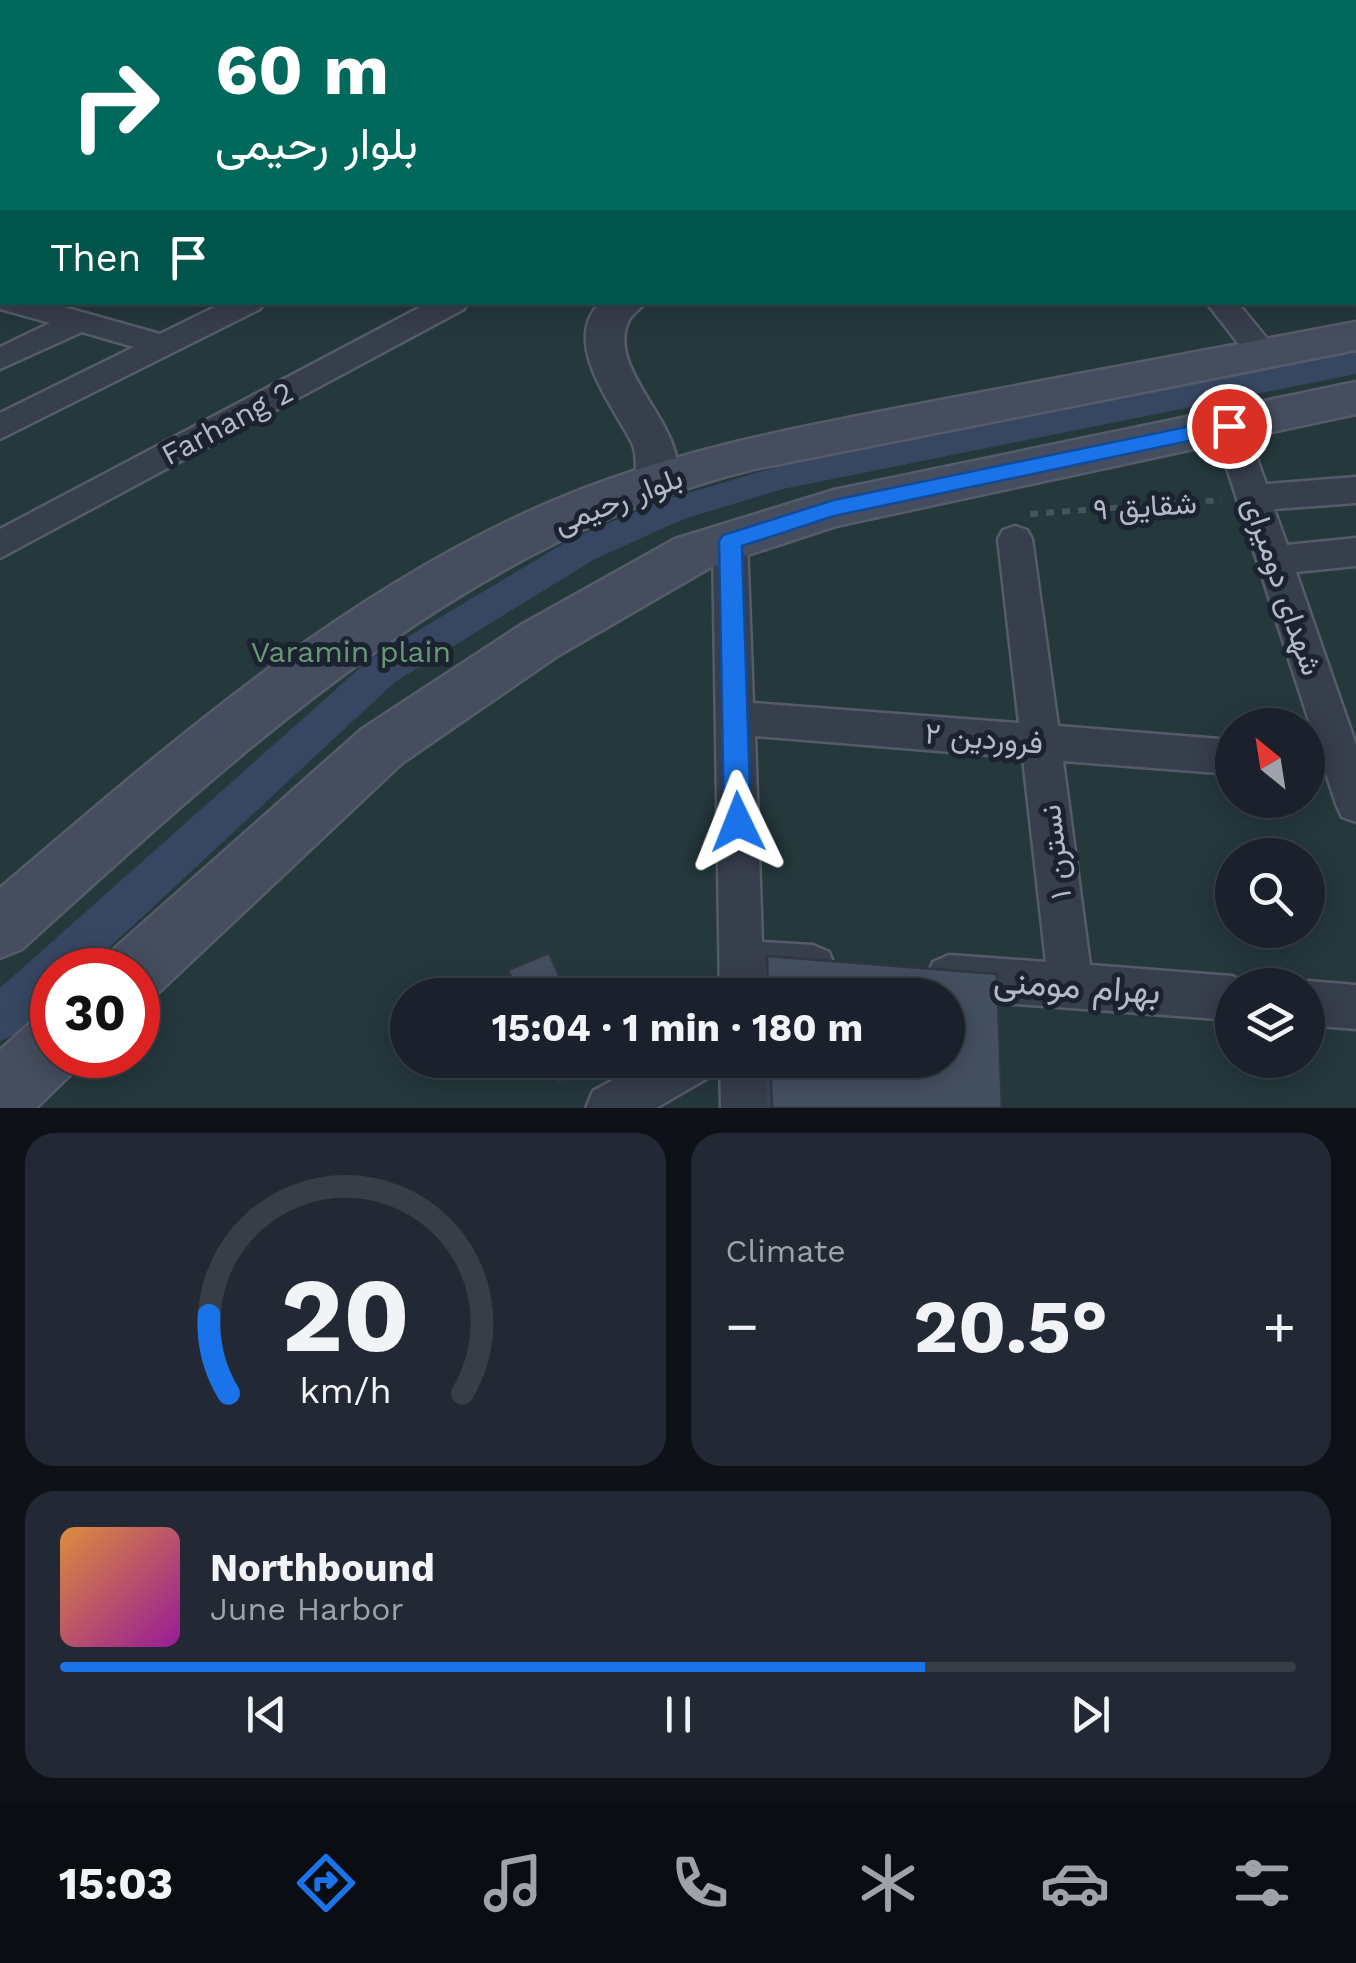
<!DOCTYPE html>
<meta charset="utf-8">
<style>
body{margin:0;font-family:"Work Sans",Vazirmatn,sans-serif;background:#232934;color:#f1f3f6;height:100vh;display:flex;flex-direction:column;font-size:38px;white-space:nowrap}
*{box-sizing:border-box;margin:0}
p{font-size:32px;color:#9fa3a9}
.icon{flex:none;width:55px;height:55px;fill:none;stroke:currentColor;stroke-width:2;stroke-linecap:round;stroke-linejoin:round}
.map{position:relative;height:1108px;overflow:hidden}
.panel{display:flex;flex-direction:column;gap:25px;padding:25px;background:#0e1218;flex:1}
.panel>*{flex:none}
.banner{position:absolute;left:0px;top:0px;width:1358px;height:305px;box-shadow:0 5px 25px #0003,0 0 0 2px #383e48;background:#00695c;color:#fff;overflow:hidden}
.needle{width:65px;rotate:330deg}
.tools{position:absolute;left:1215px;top:708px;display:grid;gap:20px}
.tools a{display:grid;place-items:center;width:110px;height:110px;border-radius:50%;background:#1a212c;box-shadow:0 5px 25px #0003,0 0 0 2px #383e48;font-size:50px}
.speed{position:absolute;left:30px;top:948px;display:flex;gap:20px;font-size:50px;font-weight:700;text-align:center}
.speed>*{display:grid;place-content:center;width:130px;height:130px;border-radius:50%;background:#1a212c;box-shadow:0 5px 25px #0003,0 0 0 2px #383e48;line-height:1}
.speed .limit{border:15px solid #d22;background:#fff;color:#111}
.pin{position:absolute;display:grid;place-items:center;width:85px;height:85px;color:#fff;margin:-42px;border:5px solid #fff;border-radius:50%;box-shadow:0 2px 10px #0007}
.me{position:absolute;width:110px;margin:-55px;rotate:358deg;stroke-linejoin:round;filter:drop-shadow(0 0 8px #0008)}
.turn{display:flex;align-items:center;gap:35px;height:210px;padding:0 50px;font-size:45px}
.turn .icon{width:130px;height:130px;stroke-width:2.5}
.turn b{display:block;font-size:70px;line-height:85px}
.then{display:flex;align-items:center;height:95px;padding:0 50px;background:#0003;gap:20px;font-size:38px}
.big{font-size:75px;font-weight:700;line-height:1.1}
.panel .tile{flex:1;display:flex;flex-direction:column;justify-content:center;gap:15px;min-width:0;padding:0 35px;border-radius:30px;background:#232934}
.panel .dial{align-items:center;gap:0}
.dial svg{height:260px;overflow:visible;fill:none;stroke:#383e48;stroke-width:7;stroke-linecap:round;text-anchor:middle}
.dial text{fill:#f1f3f6;stroke:none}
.song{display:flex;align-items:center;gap:30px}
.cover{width:120px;height:120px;border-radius:15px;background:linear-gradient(135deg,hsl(30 70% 55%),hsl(300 70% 35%))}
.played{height:10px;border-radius:5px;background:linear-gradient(90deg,#1a73e8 70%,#383e48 70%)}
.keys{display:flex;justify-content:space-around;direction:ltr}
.heat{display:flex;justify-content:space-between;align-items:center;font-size:55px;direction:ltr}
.panel .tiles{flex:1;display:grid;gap:25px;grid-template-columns:1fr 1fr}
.tile:last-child{grid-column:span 2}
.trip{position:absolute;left:390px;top:978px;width:575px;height:100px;border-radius:50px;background:#1a212c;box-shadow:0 5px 25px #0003,0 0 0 2px #383e48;font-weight:700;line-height:100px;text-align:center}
.tabs{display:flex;height:160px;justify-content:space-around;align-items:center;background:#0a0d12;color:#9fa3a9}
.tabs .icon{width:70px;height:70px}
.tabs .current{color:#1a73e8}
.tabs b{font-size:45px;color:#f1f3f6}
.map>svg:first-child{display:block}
.green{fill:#25383c;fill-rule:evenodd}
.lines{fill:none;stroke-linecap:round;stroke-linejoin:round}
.canal{fill:#374762;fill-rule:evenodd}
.minor-casing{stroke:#555c69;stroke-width:5}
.tertiary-casing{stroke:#555c69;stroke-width:5}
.secondary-casing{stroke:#555c69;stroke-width:5}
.path{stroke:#43555a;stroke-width:6;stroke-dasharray:8 8;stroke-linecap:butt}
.minor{fill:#373e4c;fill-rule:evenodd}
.tertiary{fill:#373e4c;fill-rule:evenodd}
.secondary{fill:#454d5e;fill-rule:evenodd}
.wall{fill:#3a4453}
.shaded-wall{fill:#303743}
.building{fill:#444f60;stroke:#303743;stroke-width:2.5}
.route{fill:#1a73e8;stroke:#114b97;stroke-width:2.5}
.labels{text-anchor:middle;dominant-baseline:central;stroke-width:10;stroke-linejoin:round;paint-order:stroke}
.street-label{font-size:30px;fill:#b3b9c7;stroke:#1c2330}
.park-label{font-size:30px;fill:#6a9877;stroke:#1c2330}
.near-street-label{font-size:35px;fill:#b3b9c7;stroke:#1c2330}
</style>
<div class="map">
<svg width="1356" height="1108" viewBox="0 0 1356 1108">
<rect width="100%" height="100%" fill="#232c3b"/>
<path class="green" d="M0,0H1356V1108H0ZM2,2H1355V302H2ZM1232,725H1308V800H1232ZM1232,855H1308V930H1232ZM52,970H138V1055H52ZM1232,985H1308V1060H1232ZM408,995H948V1060H408Z"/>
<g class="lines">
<polygon class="canal" points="1356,352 1356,374 783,489 684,519 595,559 395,682 85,970 52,970 52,1000 16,1034 0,1041 0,988 369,660 571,539 661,501 783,465"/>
<g class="minor-casing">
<g id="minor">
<polygon points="0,108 2,109 2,124 0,124"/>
<rect x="1355" y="158" width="1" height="16"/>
<polygon points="2,294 2,302 46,302 160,334 225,302 264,302 260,309 0,439 0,413 134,347 82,332 0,369 0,347 50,323 0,309"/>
<polygon points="430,302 468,302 464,309 0,558 0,529"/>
<polygon points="1206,302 1237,302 1274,347 1278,354 1274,361 1263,364 1252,361"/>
<polygon points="1229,414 1240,417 1245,425 1266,484 1356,477 1356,503 1274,509 1287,545 1356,538 1356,566 1296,572 1356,745 1356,822 1342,817 1336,804 1213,425 1218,417"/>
<polygon points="1015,526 1027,530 1032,539 1058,726 1232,740 1232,774 1063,761 1090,965 1232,976 1249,985 1232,985 1232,1020 949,999 933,992 927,977 933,962 949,955 1046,962 1023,758 755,736 762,942 813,945 829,952 835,967 829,982 813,989 764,985 764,995 720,995 713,541 718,532 730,528 742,532 747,541 753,703 1019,723 998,539 1003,530"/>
<polygon points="1308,981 1356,985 1356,1029 1308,1025 1308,985 1297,985"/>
<polygon points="649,1060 718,1060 711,1076 656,1108 586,1108 593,1091"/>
<polygon points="720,1060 766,1060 769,1108 721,1108"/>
</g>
</g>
<g class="tertiary-casing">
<g id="tertiary">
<polygon points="1271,0 1301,0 1303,2 1273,2"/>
<polygon points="1355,84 1356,85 1356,106 1355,105"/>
<path d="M601,302H645C641,309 632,314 629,320C602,374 702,435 671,490L656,495L641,490C632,475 639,460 633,445C615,407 559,342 601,302Z"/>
</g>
</g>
<g class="secondary-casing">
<g id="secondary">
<path d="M1356,322V350L754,469C464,541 237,754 22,949L0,958V888C168,745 342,592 548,503C675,448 806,426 941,400C1079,374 1218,348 1356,322Z"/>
<polygon points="1356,382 1356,414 836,526 711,567 559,655 402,763 159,992 138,1001 138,970 105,970 115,948 362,729 521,625 675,539 834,490"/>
<polygon points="52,1014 52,1055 81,1055 75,1070 36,1108 0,1108 0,1050 29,1024"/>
</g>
</g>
<polyline class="path" points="1030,514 1222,500"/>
<use href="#minor" class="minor"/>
<use href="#tertiary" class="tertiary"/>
<use href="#secondary" class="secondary"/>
</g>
<g class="wall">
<polygon points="767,956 997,974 1002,1108 767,1108 766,1060 948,1060 948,995 764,995 764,982"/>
<polygon points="547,1060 596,1060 596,1062 558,1084"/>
</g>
<polygon class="shaded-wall" points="577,1060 596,1060 596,1062 558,1084 555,1072"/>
<g class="building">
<polygon points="549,953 568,995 519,995 508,970"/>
<polygon points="767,956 997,974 1002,1108 772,1108 770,1060 948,1060 948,995 768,995"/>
<polygon points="549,1060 577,1060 555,1072"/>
</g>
<polygon class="route" points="1229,418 1239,426 1236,431 834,516 742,546 751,822 747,831 738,835 728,831 724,822 719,541 723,535 834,500"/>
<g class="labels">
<g class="street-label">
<text transform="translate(227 423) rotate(-28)">Farhang 2</text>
<text transform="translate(618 500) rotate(-21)">بلوار رحیمی</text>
<text transform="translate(1145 506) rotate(-4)">شقایق ۹</text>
<text transform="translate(1283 586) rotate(71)">شهدای دومیرای</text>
<text transform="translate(984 738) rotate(5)">فروردین ۲</text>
<text transform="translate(1055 852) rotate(-97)">نسترن ۱</text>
</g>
<g class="park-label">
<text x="351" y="651">Varamin plain</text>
</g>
<g class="near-street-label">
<text transform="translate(1077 986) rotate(4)">بهرام مومنی</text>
</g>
</g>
</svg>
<div class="tools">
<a><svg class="needle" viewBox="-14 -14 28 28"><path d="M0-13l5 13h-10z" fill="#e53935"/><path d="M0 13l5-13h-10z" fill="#9fa3a9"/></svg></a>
<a><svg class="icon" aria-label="search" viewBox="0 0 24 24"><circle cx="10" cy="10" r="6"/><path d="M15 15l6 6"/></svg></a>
<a><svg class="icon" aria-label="layers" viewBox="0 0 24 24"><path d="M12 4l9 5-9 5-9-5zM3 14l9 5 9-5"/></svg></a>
</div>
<div class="speed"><div class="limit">30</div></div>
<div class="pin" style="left:1229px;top:426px;background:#d93025"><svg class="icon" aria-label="arrive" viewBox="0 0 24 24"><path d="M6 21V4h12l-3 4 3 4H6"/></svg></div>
<svg class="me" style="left:738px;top:822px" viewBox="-20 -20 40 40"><path d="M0-17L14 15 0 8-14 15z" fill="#1a73e8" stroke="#fff" stroke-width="4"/></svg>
<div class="trip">15:04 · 1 min · 180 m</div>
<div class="banner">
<div class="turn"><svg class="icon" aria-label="right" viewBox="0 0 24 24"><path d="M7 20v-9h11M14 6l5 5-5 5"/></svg><div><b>60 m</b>بلوار رحیمی</div></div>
<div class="then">Then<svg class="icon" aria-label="arrive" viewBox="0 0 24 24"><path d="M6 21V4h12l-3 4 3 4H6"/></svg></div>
</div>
</div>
<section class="panel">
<div class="tiles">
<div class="tile dial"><svg viewBox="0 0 100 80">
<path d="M14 69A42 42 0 1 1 86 69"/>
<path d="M14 69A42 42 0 0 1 8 45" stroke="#1a73e8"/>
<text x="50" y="56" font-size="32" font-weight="700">20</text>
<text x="50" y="72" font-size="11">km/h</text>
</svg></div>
<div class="tile"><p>Climate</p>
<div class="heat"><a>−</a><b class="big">20.5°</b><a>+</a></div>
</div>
<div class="tile">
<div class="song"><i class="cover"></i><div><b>Northbound</b><p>June Harbor</p></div></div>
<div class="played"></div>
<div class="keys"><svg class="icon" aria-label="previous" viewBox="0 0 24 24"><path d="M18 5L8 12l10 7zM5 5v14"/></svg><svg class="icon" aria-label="pause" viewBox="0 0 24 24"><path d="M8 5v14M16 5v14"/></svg><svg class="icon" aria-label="next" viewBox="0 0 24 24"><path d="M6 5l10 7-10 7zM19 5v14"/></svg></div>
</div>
</div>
</section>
<nav class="tabs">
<b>15:03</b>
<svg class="icon current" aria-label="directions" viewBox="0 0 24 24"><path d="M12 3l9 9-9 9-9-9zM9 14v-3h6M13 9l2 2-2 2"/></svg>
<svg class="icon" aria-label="music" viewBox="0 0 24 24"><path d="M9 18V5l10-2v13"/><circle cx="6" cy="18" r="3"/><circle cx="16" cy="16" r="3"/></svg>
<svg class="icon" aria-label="phone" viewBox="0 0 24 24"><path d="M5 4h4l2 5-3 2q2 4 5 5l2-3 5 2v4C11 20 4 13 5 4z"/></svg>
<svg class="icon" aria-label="climate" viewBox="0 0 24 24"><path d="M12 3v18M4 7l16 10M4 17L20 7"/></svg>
<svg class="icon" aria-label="car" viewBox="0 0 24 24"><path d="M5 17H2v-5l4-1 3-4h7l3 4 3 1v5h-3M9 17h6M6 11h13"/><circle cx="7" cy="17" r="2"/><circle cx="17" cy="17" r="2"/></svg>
<svg class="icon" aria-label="filters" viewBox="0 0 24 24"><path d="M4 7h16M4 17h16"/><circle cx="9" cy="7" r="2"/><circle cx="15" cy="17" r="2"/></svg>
</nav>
